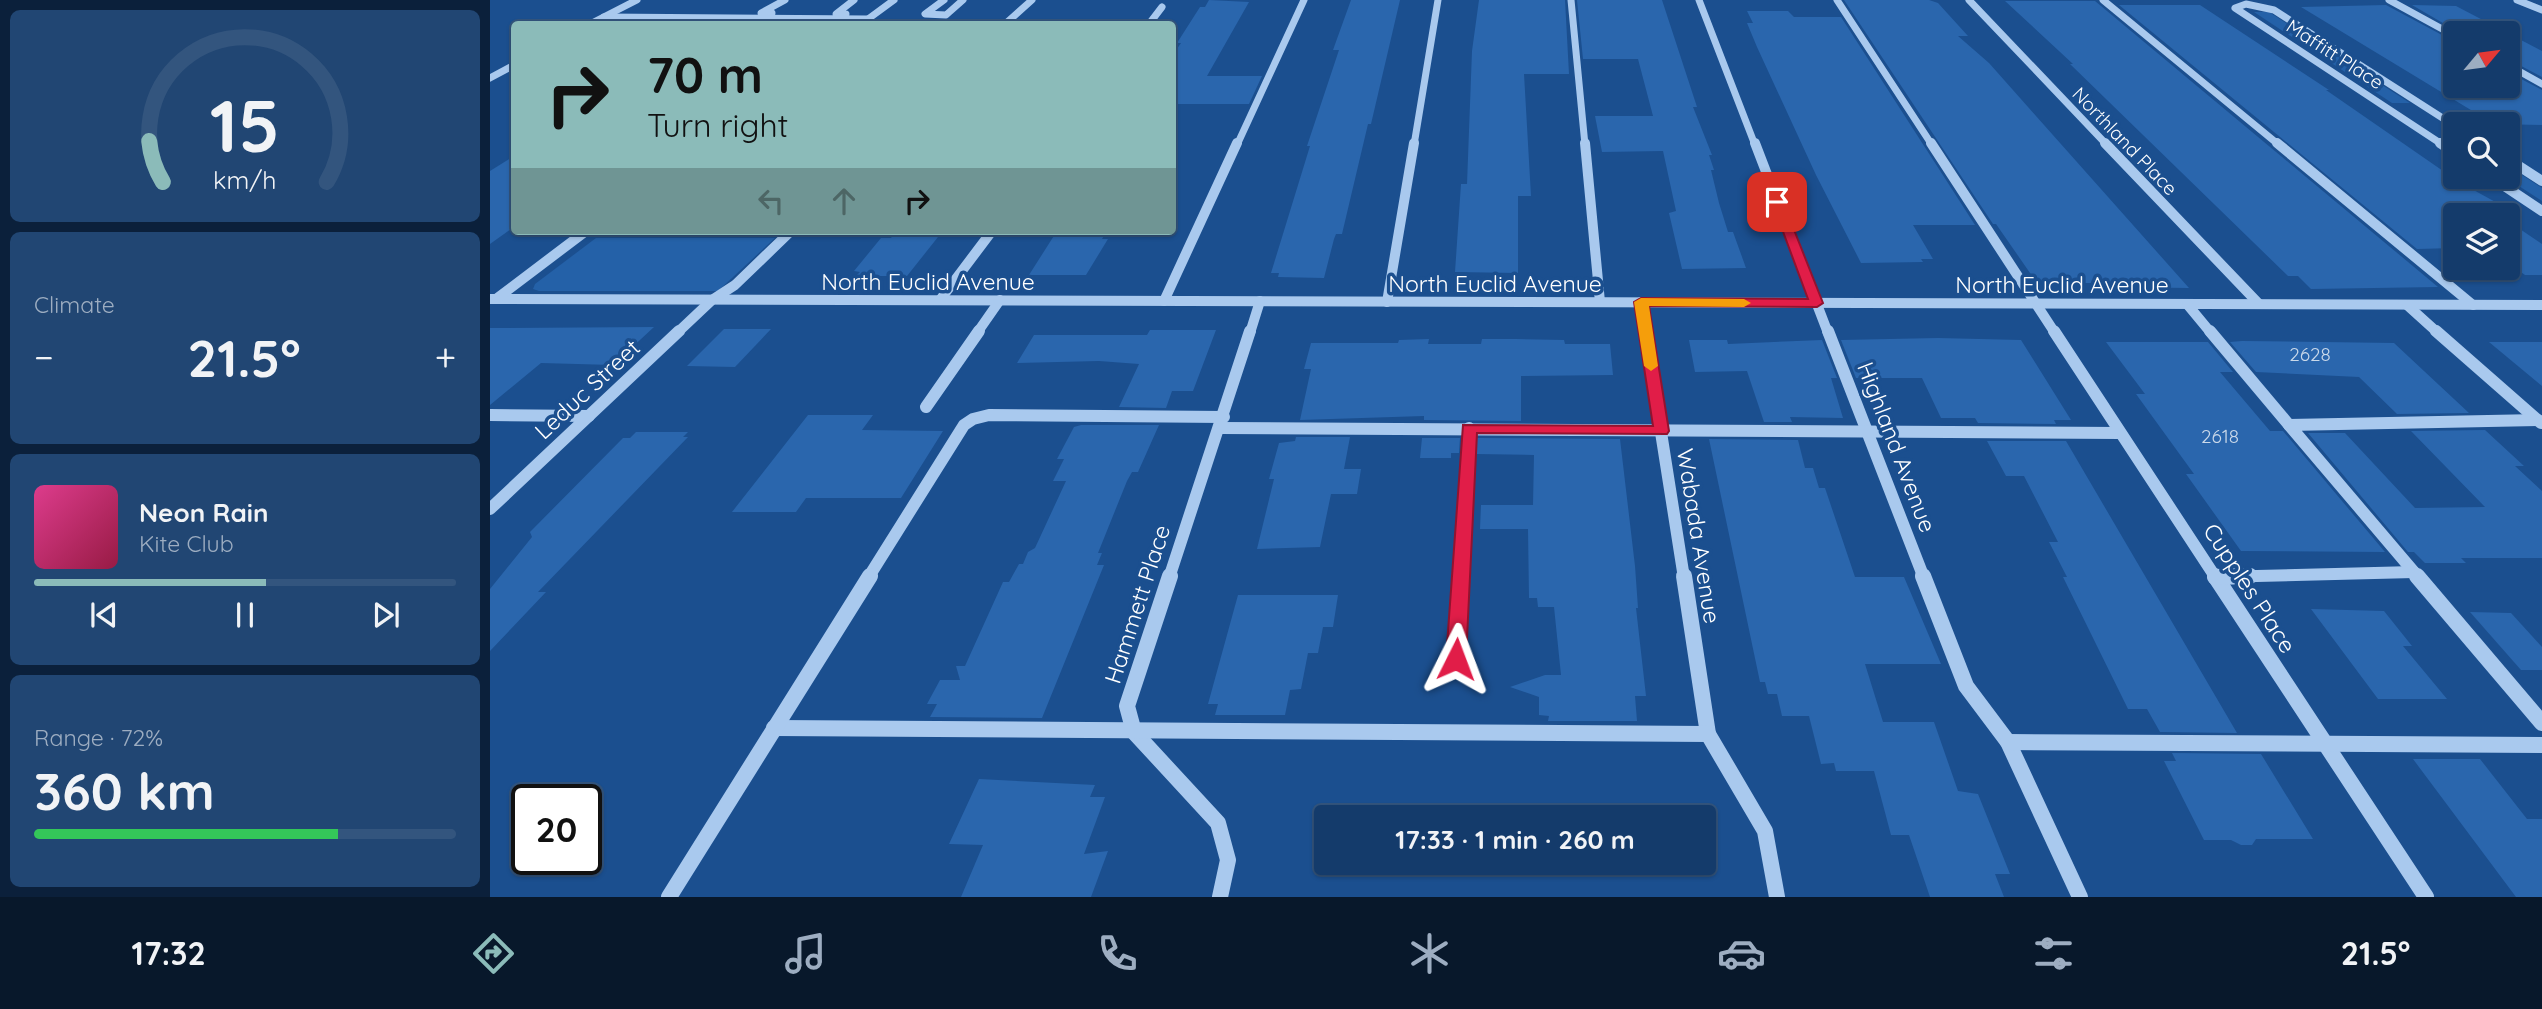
<!DOCTYPE html>
<meta charset="utf-8">
<style>
body{margin:0;font-family:Quicksand,sans-serif;background:#214673;color:#f1f3f6;height:100vh;display:flex;flex-direction:column;font-size:26px;white-space:nowrap}
*{box-sizing:border-box;margin:0}
p{font-size:23px;color:#9dadc1}
.icon{flex:none;width:38px;height:38px;fill:none;stroke:currentColor;stroke-width:2;stroke-linecap:round;stroke-linejoin:round}
.map{position:relative;flex:1;overflow:hidden}
.side{display:flex;flex-direction:column;gap:10px;padding:10px;background:#0b203b;width:490px}
.side>*{flex:none}
.guide{position:absolute;left:21px;top:21px;width:665px;height:214px;border-radius:7px;box-shadow:0 2px 5px #0004,0 0 0 2px #33557e;background:#8bbbb9;color:#111;overflow:hidden}
.needle{width:46px;rotate:61deg}
.controls{position:absolute;left:1953px;top:21px;display:grid;gap:14px}
.controls a{display:grid;place-items:center;width:77px;height:77px;border-radius:7px;background:#143b6b;box-shadow:0 2px 5px #0004,0 0 0 2px #33557e;font-size:35px}
.speed{position:absolute;left:21px;top:784px;display:flex;gap:14px;font-size:35px;font-weight:700;text-align:center}
.speed>*{display:grid;place-content:center;width:91px;height:91px;border-radius:50%;background:#143b6b;box-shadow:0 2px 5px #0004,0 0 0 2px #33557e;line-height:1}
.speed .limit{border:4px solid #111;border-radius:10px;background:#fff;color:#111}
.pin{position:absolute;display:grid;place-items:center;width:60px;height:60px;color:#fff;margin:-30px;border-radius:14px;box-shadow:0 4px 10px #0006}
.me{position:absolute;width:77px;margin:-38px;rotate:3deg;stroke-linejoin:round;filter:drop-shadow(0 0 5px #0008)}
.turn{display:flex;align-items:center;gap:24px;height:147px;padding:0 21px;font-size:32px}
.turn .icon{width:91px;height:91px;stroke-width:2.5}
.turn b{display:block;font-size:49px;line-height:60px}
.lanes{display:flex;align-items:center;height:66px;padding:0 21px;background:#0003;justify-content:center;gap:35px;direction:ltr}
.lanes .off{opacity:.35}
.big{font-size:52px;font-weight:700;line-height:1.1}
.side .card{flex:1;display:flex;flex-direction:column;justify-content:center;gap:10px;min-width:0;padding:0 24px;border-radius:10px;background:#214673}
.side .dial{align-items:center;gap:0}
.dial svg{height:182px;overflow:visible;fill:none;stroke:#33557e;stroke-width:7;stroke-linecap:round;text-anchor:middle}
.dial text{fill:#f1f3f6;stroke:none}
.song{display:flex;align-items:center;gap:21px}
.cover{width:84px;height:84px;border-radius:10px;background:linear-gradient(135deg,hsl(330 70% 55%),hsl(340 70% 35%))}
.played{height:7px;border-radius:4px;background:linear-gradient(90deg,#8bbbb9 55%,#33557e 55%)}
.keys{display:flex;justify-content:space-around;direction:ltr}
.heat{display:flex;justify-content:space-between;align-items:center;font-size:38px;direction:ltr}
.charge{height:10px;border-radius:5px;background:linear-gradient(90deg,#34c759 72%,#33557e 0)}
.trip{position:absolute;left:824px;top:805px;width:402px;height:70px;border-radius:7px;background:#143b6b;box-shadow:0 2px 5px #0004,0 0 0 2px #33557e;font-weight:700;line-height:70px;text-align:center}
.menu{display:flex;height:112px;justify-content:space-around;align-items:center;background:#08182b;color:#9dadc1}
.menu .icon{width:49px;height:49px}
.menu .active{color:#8bbbb9}
.menu b{font-size:32px;color:#f1f3f6}
main{display:flex;flex:1;min-height:0}
.map>svg:first-child{display:block}
.green{fill:#2461a8}
.building{fill:#2a66ad}
.lines{fill:none;stroke-linecap:round;stroke-linejoin:round}
.minor-far3{stroke:#a9c9ee;stroke-width:7}
.minor-far2{stroke:#a9c9ee;stroke-width:10}
.minor-far1{stroke:#a9c9ee;stroke-width:12}
.minor{stroke:#a9c9ee;stroke-width:16}
.route{fill:#e11d48;stroke:#92132f;stroke-width:2}
.slow{fill:#f59e0b}
.labels{text-anchor:middle;dominant-baseline:central;stroke-width:7;stroke-linejoin:round;paint-order:stroke}
.far-street-label{font-size:19px;fill:#fff;stroke:#1b4f8f}
.number-label{font-size:19px;fill:#cad9ea}
.street-label{font-size:23px;fill:#fff;stroke:#1b4f8f}
</style>
<main>
<section class="side">
<div class="card dial"><svg viewBox="0 0 100 80">
<path d="M14 69A42 42 0 1 1 86 69"/>
<path d="M14 69A42 42 0 0 1 8 51" stroke="#8bbbb9"/>
<text x="50" y="56" font-size="32" font-weight="700">15</text>
<text x="50" y="72" font-size="11">km/h</text>
</svg></div>
<div class="card"><p>Climate</p>
<div class="heat"><a>−</a><b class="big">21.5°</b><a>+</a></div>
</div>
<div class="card">
<div class="song"><i class="cover"></i><div><b>Neon Rain</b><p>Kite Club</p></div></div>
<div class="played"></div>
<div class="keys"><svg class="icon" aria-label="previous" viewBox="0 0 24 24"><path d="M18 5L8 12l10 7zM5 5v14"/></svg><svg class="icon" aria-label="pause" viewBox="0 0 24 24"><path d="M8 5v14M16 5v14"/></svg><svg class="icon" aria-label="next" viewBox="0 0 24 24"><path d="M6 5l10 7-10 7zM19 5v14"/></svg></div>
</div>
<div class="card"><p>Range · 72%</p><b class="big">360 km</b><div class="charge"></div></div>
</section>
<div class="map">
<svg width="2052" height="897" viewBox="0 0 2052 897">
<rect width="100%" height="100%" fill="#1b4f8f"/>
<g class="green">
<polygon points="1764,12 1779,12 1920,103 1902,103"/>
<polygon points="2018,166 2052,188 2052,201 2015,177 2018,177"/>
<polygon points="106,238 285,238 228,291 49,291 43,289 45,284"/>
</g>
<g class="building">
<polygon points="719,0 759,2 717,76 772,76 759,104 682,104 682,56 691,43 687,43 710,7 715,7"/>
<polygon points="861,0 910,0 881,124 878,124 852,234 846,234 844,239 834,278 788,277 789,273 781,273 820,146 817,146 849,50 843,50"/>
<polygon points="989,0 1075,0 1079,74 1034,74 1041,196 1028,196 1028,273 965,272 971,184 977,184 982,51"/>
<polygon points="1087,0 1172,0 1207,107 1203,107 1222,155 1219,155 1224,170 1221,170 1229,203 1238,232 1243,232 1256,268 1192,269 1179,213 1186,211 1173,151 1112,152 1105,116 1163,116 1148,59 1093,59"/>
<polygon points="1354,0 1439,0 1448,3 1478,36 1468,36 1499,63 1699,288 1623,287 1619,283 1547,283 1506,224 1503,224"/>
<polygon points="1515,1 1605,1 1948,287 1821,289 1808,276 1798,276 1580,64 1583,64"/>
<polygon points="1629,5 1710,5 1839,90 1836,90 1969,182 2020,210 2002,210 2009,215 1965,215 1965,248 1927,249"/>
<polygon points="1896,5 1965,42 1965,86 2018,86 2018,72 2052,90 2052,125 2004,124 1811,7"/>
<polygon points="1922,5 1966,6 2052,51 2052,77 2018,59 2018,33 1970,33"/>
<polygon points="1257,11 1298,11 1304,17 1351,17 1485,225 1423,225 1443,259 1431,259 1433,262 1371,263 1326,175 1267,47 1257,23 1263,23"/>
<polygon points="24,156 24,227 0,244 0,171"/>
<polygon points="2018,221 2052,244 2052,275 2035,275 2018,263"/>
<polygon points="406,231 447,231 442,237 448,237 417,276 366,276 370,272 364,271 391,238 401,238"/>
<polygon points="567,231 617,231 612,239 618,239 596,275 539,275"/>
<polygon points="164,327 123,365 51,363 0,405 0,328"/>
<polygon points="234,329 281,329 245,367 197,366"/>
<polygon points="660,330 726,330 703,391 682,391 676,408 629,407 649,364 609,361 527,363 544,335 657,335"/>
<polygon points="1448,338 1531,340 1581,420 1564,420 1566,424 1488,423 1485,418 1451,418 1432,378 1366,378 1351,340"/>
<polygon points="939,339 938,344 991,344 992,339 1026,339 1074,340 1075,344 1120,344 1123,375 1031,376 1031,421 934,420 934,416 810,420 821,369 814,369 821,343 908,343 909,340"/>
<polygon points="1199,340 1237,340 1238,344 1332,340 1347,378 1341,378 1353,418 1300,417 1302,422 1274,422 1257,371 1205,372"/>
<polygon points="1752,341 1904,343 1979,413 1907,414 1869,377 1766,372 1740,342"/>
<polygon points="1616,342 1718,342 1743,372 1730,372 1780,431 1793,431 1895,552 1751,551 1696,474 1704,474 1646,394 1655,394"/>
<polygon points="1999,342 2052,342 2052,386"/>
<polygon points="318,415 383,415 372,430 453,431 411,498 316,498 306,512 242,512"/>
<polygon points="591,425 669,425 648,472 642,472 637,481 608,553 612,553 607,565 614,565 552,718 440,717 447,704 437,704 450,680 470,680 466,666 475,666 513,582 519,582 529,564 533,564 538,552 545,548 576,481 563,481 574,459 567,459 584,427"/>
<polygon points="1995,430 2034,466 2025,466 2052,491 2052,558 1971,558 1976,563 1935,563 1924,552 1918,552 1818,433 1855,433 1925,508 1995,507 1921,431"/>
<polygon points="146,432 198,432 193,437 198,437 48,592 56,592 0,651 0,589 42,537 40,532 133,438 140,438"/>
<polygon points="806,437 860,437 854,469 871,469 867,494 841,494 830,547 767,549 784,479 779,479 789,443 805,441"/>
<polygon points="932,438 970,438 969,453 961,453 961,458 930,458"/>
<polygon points="987,438 1130,439 1145,566 1148,608 1146,608 1156,696 1145,696 1147,721 1058,721 1059,716 1049,715 1049,697 1020,687 1055,675 1071,675 1064,607 1048,607 1047,598 1039,598 1038,529 990,529 991,505 1043,505 1044,455 986,454"/>
<polygon points="1219,439 1308,440 1315,468 1323,468 1329,488 1335,488 1365,577 1414,577 1451,664 1375,664 1393,722 1444,722 1468,791 1488,794 1520,874 1505,874 1514,897 1440,897 1419,835 1401,835 1384,771 1346,771 1344,763 1331,764 1319,716 1292,716 1287,694 1278,694 1275,682 1270,682"/>
<polygon points="1497,441 1576,441 1747,733 1670,732 1657,709 1638,709 1573,577 1577,577 1559,542 1568,542 1534,476 1516,476"/>
<polygon points="748,595 848,595 843,627 833,627 828,653 818,653 811,689 800,690 795,715 725,715 728,704 718,704"/>
<polygon points="1821,609 1894,611 1922,646 1913,646 1957,699 1888,699"/>
<polygon points="1980,612 2021,613 2052,647 2052,670 2031,670"/>
<polygon points="1682,753 1771,754 1823,839 1766,839 1762,845 1751,845 1741,840 1714,840 1674,761 1686,761"/>
<polygon points="1923,759 1990,759 2037,819 2052,819 2052,897 2026,897"/>
<polygon points="489,779 605,785 600,797 615,797 594,854 618,851 601,897 471,897 493,845 459,844"/>
</g>
<g class="lines">
<g class="minor-far3">
<polyline points="454,0 435,14 456,15 473,0"/>
<polyline points="1081,0 1095,145"/>
<polyline points="1209,0 1265,145"/>
<polyline points="1347,0 1442,145"/>
<polyline points="1479,0 1617,145"/>
<polyline points="1613,0 1789,145"/>
<polyline points="1899,0 1965,36"/>
<polyline points="2027,0 2052,10"/>
<polyline points="282,13 271,13 295,0"/>
<polyline points="356,14 346,14 364,0"/>
<polyline points="114,17 378,19"/>
<polyline points="374,22 404,0"/>
<polyline points="100,24 147,0"/>
<polyline points="515,24 542,0"/>
<polyline points="659,24 672,7"/>
<polyline points="2018,65 2052,84"/>
<polyline points="0,78 24,65"/>
<polyline points="747,145 814,0"/>
<polyline points="924,145 948,0"/>
<polyline points="1953,145 1745,8 1756,4 1784,10 1965,126"/>
</g>
<g class="minor-far2">
<polyline points="1095,143 1110,302"/>
<polyline points="1265,143 1338,333"/>
<polyline points="1441,143 1565,333"/>
<polyline points="1615,143 1769,304"/>
<polyline points="1787,143 1983,305"/>
<polyline points="1950,143 1965,153"/>
<polyline points="2018,159 2052,181"/>
<polyline points="2001,177 2052,211"/>
<polyline points="0,299 2052,305"/>
<polyline points="6,299 96,231"/>
<polyline points="450,300 502,231"/>
<polyline points="674,301 747,143"/>
<polyline points="897,302 924,143"/>
<polyline points="1151,302 1156,333"/>
<polyline points="1697,304 1721,333"/>
<polyline points="1917,305 1948,333"/>
<polyline points="187,333 222,300 245,285 301,231"/>
<polyline points="487,333 510,300"/>
<polyline points="760,333 770,301"/>
</g>
<g class="minor-far1">
<polyline points="1155,331 1194,578"/>
<polyline points="1338,331 1434,578"/>
<polyline points="1564,331 1726,578"/>
<polyline points="1720,331 1799,425"/>
<polyline points="1946,331 2051,423"/>
<polyline points="436,407 489,331"/>
<polyline points="0,415 99,416"/>
<polyline points="730,428 1630,433"/>
<polyline points="0,509 189,331"/>
<polyline points="1725,577 1924,572"/>
<polyline points="378,578 474,425 483,419 499,415 734,417"/>
<polyline points="679,578 760,331"/>
<polyline points="971,578 979,428"/>
<polyline points="1929,578 1799,425 2048,420"/>
</g>
<g class="minor">
<polyline points="680,576 637,706 644,732 728,823 738,860 730,897"/>
<polyline points="1194,576 1218,734"/>
<polyline points="1433,576 1476,686 1518,742 1590,897"/>
<polyline points="1725,576 1936,897"/>
<polyline points="1927,576 2052,723"/>
<polyline points="1725,577 1760,576"/>
<polyline points="966,659 971,576"/>
<polyline points="284,728 1218,734 1275,831 1287,897"/>
<polyline points="1518,742 2052,745"/>
<polyline points="179,897 380,576"/>
</g>
</g>
<polygon class="route" points="1287,198 1293,202 1333,303 1327,307 1159,306 1179,431 1177,434 987,433 976,659 973,664 966,666 959,664 956,659 973,425 1163,426 1144,302 1151,298 1318,299 1282,202"/>
<polygon class="slow" points="1151,298 1254,299 1261,303 1254,307 1159,306 1168,366 1161,371 1154,366 1144,302"/>
<g class="labels">
<g class="far-street-label">
<text transform="translate(1845 54) rotate(33)">Maffitt Place</text>
<text transform="translate(1635 141) rotate(46)">Northland Place</text>
</g>
<g class="number-label">
<text x="1820" y="354">2628</text>
<text x="1730" y="436">2618</text>
</g>
<g class="street-label">
<text x="438" y="281">North Euclid Avenue</text>
<text x="1005" y="283">North Euclid Avenue</text>
<text x="1572" y="284">North Euclid Avenue</text>
<text transform="translate(97 389) rotate(-43)">Leduc Street</text>
<text transform="translate(1407 447) rotate(69)">Highland Avenue</text>
<text transform="translate(1209 536) rotate(81)">Wabada Avenue</text>
<text transform="translate(1760 588) rotate(57)">Cupples Place</text>
<text transform="translate(647 604) rotate(-72)">Hammett Place</text>
</g>
</g>
</svg>
<div class="controls">
<a><svg class="needle" viewBox="-14 -14 28 28"><path d="M0-13l5 13h-10z" fill="#e53935"/><path d="M0 13l5-13h-10z" fill="#9dadc1"/></svg></a>
<a><svg class="icon" aria-label="search" viewBox="0 0 24 24"><circle cx="10" cy="10" r="6"/><path d="M15 15l6 6"/></svg></a>
<a><svg class="icon" aria-label="layers" viewBox="0 0 24 24"><path d="M12 4l9 5-9 5-9-5zM3 14l9 5 9-5"/></svg></a>
</div>
<div class="speed"><div class="limit">20</div></div>
<div class="pin" style="left:1287px;top:202px;background:#d93025"><svg class="icon" aria-label="arrive" viewBox="0 0 24 24"><path d="M6 21V4h12l-3 4 3 4H6"/></svg></div>
<svg class="me" style="left:966px;top:659px" viewBox="-20 -20 40 40"><path d="M0-17L14 15 0 8-14 15z" fill="#e11d48" stroke="#fff" stroke-width="4"/></svg>
<div class="trip">17:33 · 1 min · 260 m</div>
<div class="guide">
<div class="turn"><svg class="icon" aria-label="right" viewBox="0 0 24 24"><path d="M7 20v-9h11M14 6l5 5-5 5"/></svg><div><b>70 m</b>Turn right</div></div>
<div class="lanes"><svg class="icon off" aria-label="left" viewBox="0 0 24 24"><path d="M17 20v-9H6M10 6l-5 5 5 5"/></svg><svg class="icon off" aria-label="ahead" viewBox="0 0 24 24"><path d="M12 20V5M6 11l6-6 6 6"/></svg><svg class="icon" aria-label="right" viewBox="0 0 24 24"><path d="M7 20v-9h11M14 6l5 5-5 5"/></svg></div>
</div>
</div>
</main>
<nav class="menu">
<b>17:32</b>
<svg class="icon active" aria-label="directions" viewBox="0 0 24 24"><path d="M12 3l9 9-9 9-9-9zM9 14v-3h6M13 9l2 2-2 2"/></svg>
<svg class="icon" aria-label="music" viewBox="0 0 24 24"><path d="M9 18V5l10-2v13"/><circle cx="6" cy="18" r="3"/><circle cx="16" cy="16" r="3"/></svg>
<svg class="icon" aria-label="phone" viewBox="0 0 24 24"><path d="M5 4h4l2 5-3 2q2 4 5 5l2-3 5 2v4C11 20 4 13 5 4z"/></svg>
<svg class="icon" aria-label="climate" viewBox="0 0 24 24"><path d="M12 3v18M4 7l16 10M4 17L20 7"/></svg>
<svg class="icon" aria-label="car" viewBox="0 0 24 24"><path d="M5 17H2v-5l4-1 3-4h7l3 4 3 1v5h-3M9 17h6M6 11h13"/><circle cx="7" cy="17" r="2"/><circle cx="17" cy="17" r="2"/></svg>
<svg class="icon" aria-label="filters" viewBox="0 0 24 24"><path d="M4 7h16M4 17h16"/><circle cx="9" cy="7" r="2"/><circle cx="15" cy="17" r="2"/></svg>
<b>21.5°</b>
</nav>
